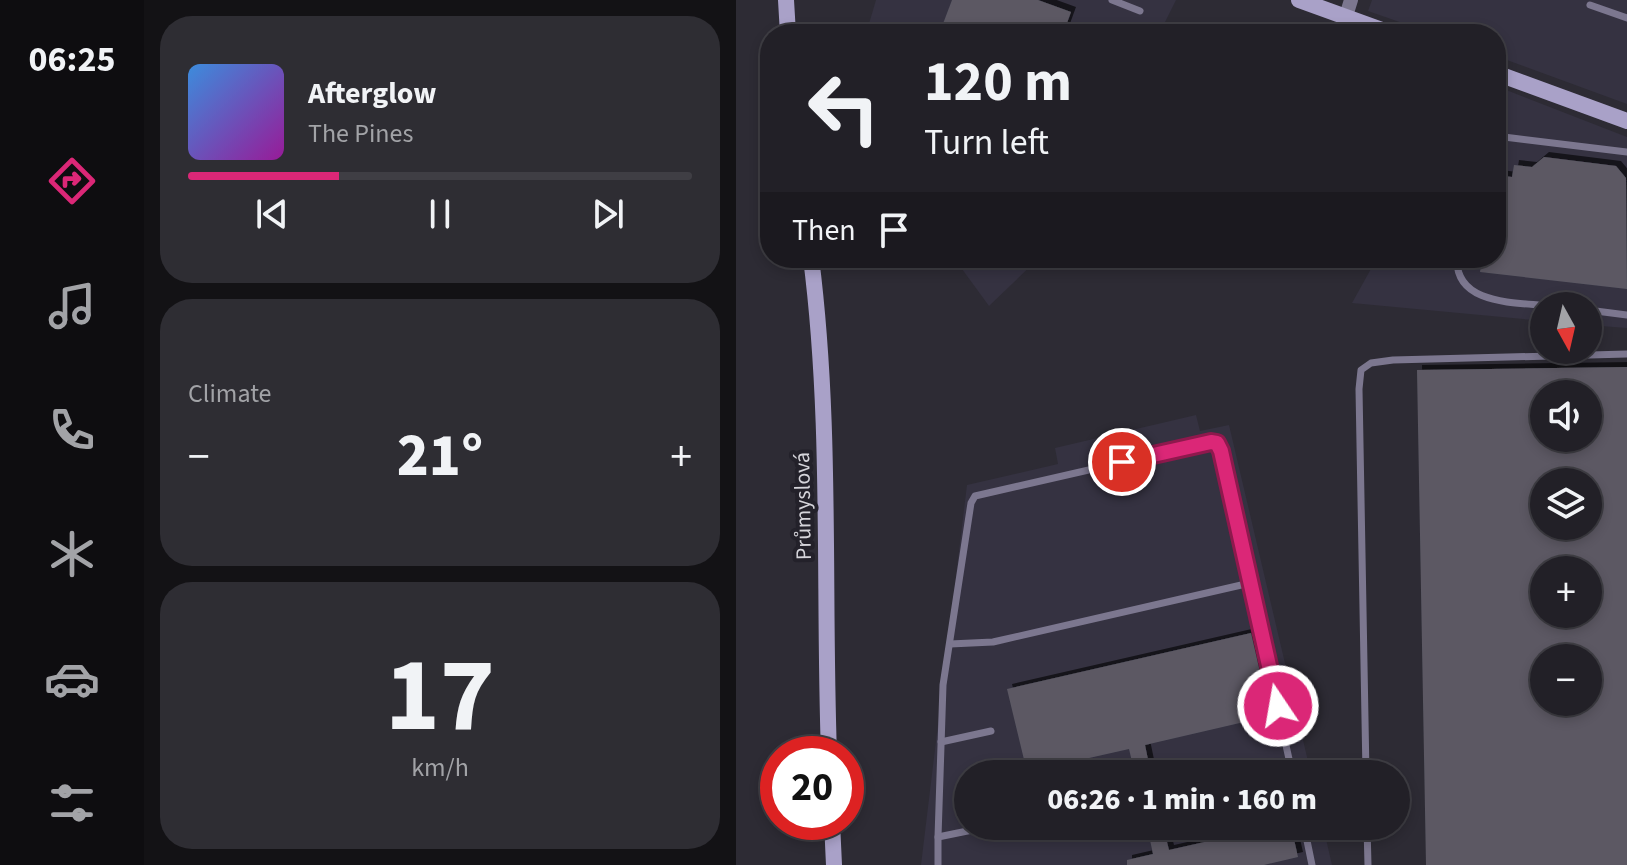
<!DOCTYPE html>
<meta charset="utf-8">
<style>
body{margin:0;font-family:"Source Sans 3",sans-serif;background:#2e2d33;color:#f1f3f6;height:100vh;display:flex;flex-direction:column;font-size:30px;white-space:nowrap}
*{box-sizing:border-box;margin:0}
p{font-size:26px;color:#a2a3a7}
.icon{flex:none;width:44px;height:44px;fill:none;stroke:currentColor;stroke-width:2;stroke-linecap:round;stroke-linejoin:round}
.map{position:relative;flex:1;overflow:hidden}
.details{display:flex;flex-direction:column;gap:16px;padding:16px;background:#131215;width:592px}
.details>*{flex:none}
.hud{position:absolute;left:24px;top:24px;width:746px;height:244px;border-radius:32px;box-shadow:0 4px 12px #0003,0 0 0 2px #3f3e44;background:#222027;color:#f1f3f6;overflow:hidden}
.needle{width:52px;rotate:172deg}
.fabs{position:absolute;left:794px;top:292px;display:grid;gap:16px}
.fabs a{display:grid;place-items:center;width:72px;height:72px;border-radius:50%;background:#222027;box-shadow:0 4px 12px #0003,0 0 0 2px #3f3e44;font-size:40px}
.speed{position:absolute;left:24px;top:736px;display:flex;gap:16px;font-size:40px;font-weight:700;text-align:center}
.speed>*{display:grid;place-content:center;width:104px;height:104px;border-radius:50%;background:#222027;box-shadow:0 4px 12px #0003,0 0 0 2px #3f3e44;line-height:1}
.speed .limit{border:12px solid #d22;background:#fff;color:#111}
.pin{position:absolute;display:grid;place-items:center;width:68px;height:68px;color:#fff;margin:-34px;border:4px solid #fff;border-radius:50%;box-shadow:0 2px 8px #0007}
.me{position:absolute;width:88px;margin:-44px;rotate:348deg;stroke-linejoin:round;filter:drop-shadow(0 0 6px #0008)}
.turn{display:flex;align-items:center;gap:28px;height:168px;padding:0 32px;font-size:36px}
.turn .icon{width:104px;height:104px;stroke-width:2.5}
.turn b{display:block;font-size:56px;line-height:68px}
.then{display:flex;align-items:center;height:76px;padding:0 32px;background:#0003;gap:16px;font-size:30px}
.big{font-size:60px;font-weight:800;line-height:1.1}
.details .card{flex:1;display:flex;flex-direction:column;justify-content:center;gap:12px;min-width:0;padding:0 28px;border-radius:32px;background:#2e2d33}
.details .dial{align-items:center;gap:0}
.dial b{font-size:104px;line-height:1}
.song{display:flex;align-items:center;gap:24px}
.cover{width:96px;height:96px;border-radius:12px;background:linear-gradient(135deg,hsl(210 70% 55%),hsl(300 70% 35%))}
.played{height:8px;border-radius:4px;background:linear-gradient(90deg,#db2777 30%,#3f3e44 30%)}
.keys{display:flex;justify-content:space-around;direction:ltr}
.heat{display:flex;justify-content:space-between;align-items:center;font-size:44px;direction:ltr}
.trip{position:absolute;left:218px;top:760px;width:456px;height:80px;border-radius:40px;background:#222027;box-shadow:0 4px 12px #0003,0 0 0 2px #3f3e44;font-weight:800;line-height:80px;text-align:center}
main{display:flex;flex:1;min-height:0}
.tab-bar{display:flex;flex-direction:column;width:144px;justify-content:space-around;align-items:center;background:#0e0d10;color:#a2a3a7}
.tab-bar .icon{width:56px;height:56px}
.tab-bar .on{color:#db2777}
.tab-bar b{font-size:36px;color:#f1f3f6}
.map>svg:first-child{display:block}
.built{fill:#353241}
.building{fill:#5b5964;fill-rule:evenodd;filter:url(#shadow)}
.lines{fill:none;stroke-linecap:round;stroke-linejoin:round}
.lane{stroke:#7c778f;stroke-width:7}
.street{stroke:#7c778f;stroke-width:14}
.secondary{stroke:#a9a1c8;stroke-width:16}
.route-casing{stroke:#8e194d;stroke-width:20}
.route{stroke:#db2777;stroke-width:14}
.labels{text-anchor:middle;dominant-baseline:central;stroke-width:8;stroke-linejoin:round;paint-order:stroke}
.street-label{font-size:22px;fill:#d5d4da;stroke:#23212a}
</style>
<main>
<nav class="tab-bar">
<b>06:25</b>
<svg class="icon on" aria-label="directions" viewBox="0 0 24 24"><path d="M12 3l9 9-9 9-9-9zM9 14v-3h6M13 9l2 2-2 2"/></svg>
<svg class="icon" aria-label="music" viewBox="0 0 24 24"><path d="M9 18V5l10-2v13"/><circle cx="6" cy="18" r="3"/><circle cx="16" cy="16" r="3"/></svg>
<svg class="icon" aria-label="phone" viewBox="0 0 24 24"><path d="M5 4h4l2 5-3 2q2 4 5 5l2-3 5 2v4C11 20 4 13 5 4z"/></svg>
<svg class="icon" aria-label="climate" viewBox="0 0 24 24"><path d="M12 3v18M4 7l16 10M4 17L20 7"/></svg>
<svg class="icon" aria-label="car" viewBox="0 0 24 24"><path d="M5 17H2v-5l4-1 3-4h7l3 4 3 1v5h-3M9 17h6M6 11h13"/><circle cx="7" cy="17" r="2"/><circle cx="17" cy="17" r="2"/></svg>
<svg class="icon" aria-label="filters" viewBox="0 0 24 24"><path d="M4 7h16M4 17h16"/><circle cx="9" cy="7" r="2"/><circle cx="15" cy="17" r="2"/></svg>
</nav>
<section class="details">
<div class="card">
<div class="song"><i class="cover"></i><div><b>Afterglow</b><p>The Pines</p></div></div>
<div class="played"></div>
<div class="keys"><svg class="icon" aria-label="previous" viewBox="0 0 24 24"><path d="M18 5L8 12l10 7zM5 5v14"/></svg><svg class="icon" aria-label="pause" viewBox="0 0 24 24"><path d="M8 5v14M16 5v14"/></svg><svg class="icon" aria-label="next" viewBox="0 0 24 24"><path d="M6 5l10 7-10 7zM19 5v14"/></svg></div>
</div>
<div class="card"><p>Climate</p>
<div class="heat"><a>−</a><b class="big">21°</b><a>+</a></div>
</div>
<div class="card dial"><b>17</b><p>km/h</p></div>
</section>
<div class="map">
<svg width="891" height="865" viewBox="0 0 891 865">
<defs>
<filter id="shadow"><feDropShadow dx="5" dy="-5" stdDeviation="0" flood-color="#0009"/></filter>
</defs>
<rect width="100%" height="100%" fill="#2d2b34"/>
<g class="built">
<polygon points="140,0 440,0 423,34 130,34"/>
<polygon points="636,0 891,0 891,104 760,56 760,34 698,34 632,11"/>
<polygon points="760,86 891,137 891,328 852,325 852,306 808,306 808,321 616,303 641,258 760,258"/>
<polygon points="218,258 303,258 253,306"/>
<polygon points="460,415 464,431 493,425 575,774 232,774 232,826 587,826 596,865 185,865 231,485 322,464 319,448"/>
</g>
<g class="building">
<polygon points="216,0 302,0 335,12 327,34 218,34 205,29"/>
<polygon points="808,157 880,166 890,178 891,289 744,272 746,258 760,258 760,175 776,177 778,165 796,167"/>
<path d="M891,367V865H690L681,370ZM808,394H852V438H808ZM808,482H852V526H808ZM808,570H852V614H808ZM808,658H852V702H808Z"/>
<polygon points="515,633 534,716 409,745 415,774 399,774 393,749 291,772 271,689"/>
<polygon points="411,826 427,826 433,850 539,826 555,826 562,857 528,865 391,865 391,860 417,854"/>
</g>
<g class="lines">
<g class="lane">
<polyline points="376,0 404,11"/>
<polyline points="854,5 891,18"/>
<polyline points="760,136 891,152"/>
<path d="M721,258C719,306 781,302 814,306"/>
<polyline points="852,310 891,315"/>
<polyline points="214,644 257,642 514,583"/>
<polyline points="205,742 255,731"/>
<polyline points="531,774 555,768 557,774"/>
<polyline points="630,774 623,389 625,370 635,363 657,360 891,354"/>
<polyline points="568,826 576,865"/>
<polyline points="631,826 632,865"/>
<polyline points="202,837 207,685 235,503 239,496 475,442 481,443 485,451 555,768"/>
<polyline points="202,865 202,837 256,826"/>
</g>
<polyline class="street" points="610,16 615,0"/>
<g class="secondary">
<polyline points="50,0 52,34"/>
<polyline points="563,0 657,34"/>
<polyline points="760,73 891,121"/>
<path d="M75,258C96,422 87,589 93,754"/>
<polyline points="96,822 98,865"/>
</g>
</g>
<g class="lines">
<g class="route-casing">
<polyline id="route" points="386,462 475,442 481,443 485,451 542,706"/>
</g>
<use href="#route" class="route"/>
</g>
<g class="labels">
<g class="street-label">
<text transform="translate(67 506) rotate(-91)">Průmyslová</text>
</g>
</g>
</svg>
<div class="fabs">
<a><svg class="needle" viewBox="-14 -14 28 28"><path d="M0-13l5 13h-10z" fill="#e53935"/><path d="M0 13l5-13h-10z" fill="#a2a3a7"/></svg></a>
<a><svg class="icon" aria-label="sound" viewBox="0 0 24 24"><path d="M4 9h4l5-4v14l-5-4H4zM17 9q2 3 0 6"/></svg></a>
<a><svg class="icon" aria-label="layers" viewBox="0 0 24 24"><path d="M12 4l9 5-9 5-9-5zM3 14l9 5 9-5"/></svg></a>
<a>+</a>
<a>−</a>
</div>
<div class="speed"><div class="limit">20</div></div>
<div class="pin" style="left:386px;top:462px;background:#d93025"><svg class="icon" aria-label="arrive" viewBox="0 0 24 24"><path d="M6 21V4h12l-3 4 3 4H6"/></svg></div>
<svg class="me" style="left:542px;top:706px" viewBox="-20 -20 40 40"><circle r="17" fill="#db2777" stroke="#fff" stroke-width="3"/><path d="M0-11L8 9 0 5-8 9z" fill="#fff"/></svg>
<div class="trip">06:26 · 1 min · 160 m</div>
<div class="hud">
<div class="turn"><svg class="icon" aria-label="left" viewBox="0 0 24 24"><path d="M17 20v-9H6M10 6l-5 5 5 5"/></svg><div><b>120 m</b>Turn left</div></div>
<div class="then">Then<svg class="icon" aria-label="arrive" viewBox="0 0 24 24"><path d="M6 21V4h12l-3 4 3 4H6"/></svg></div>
</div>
</div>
</main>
